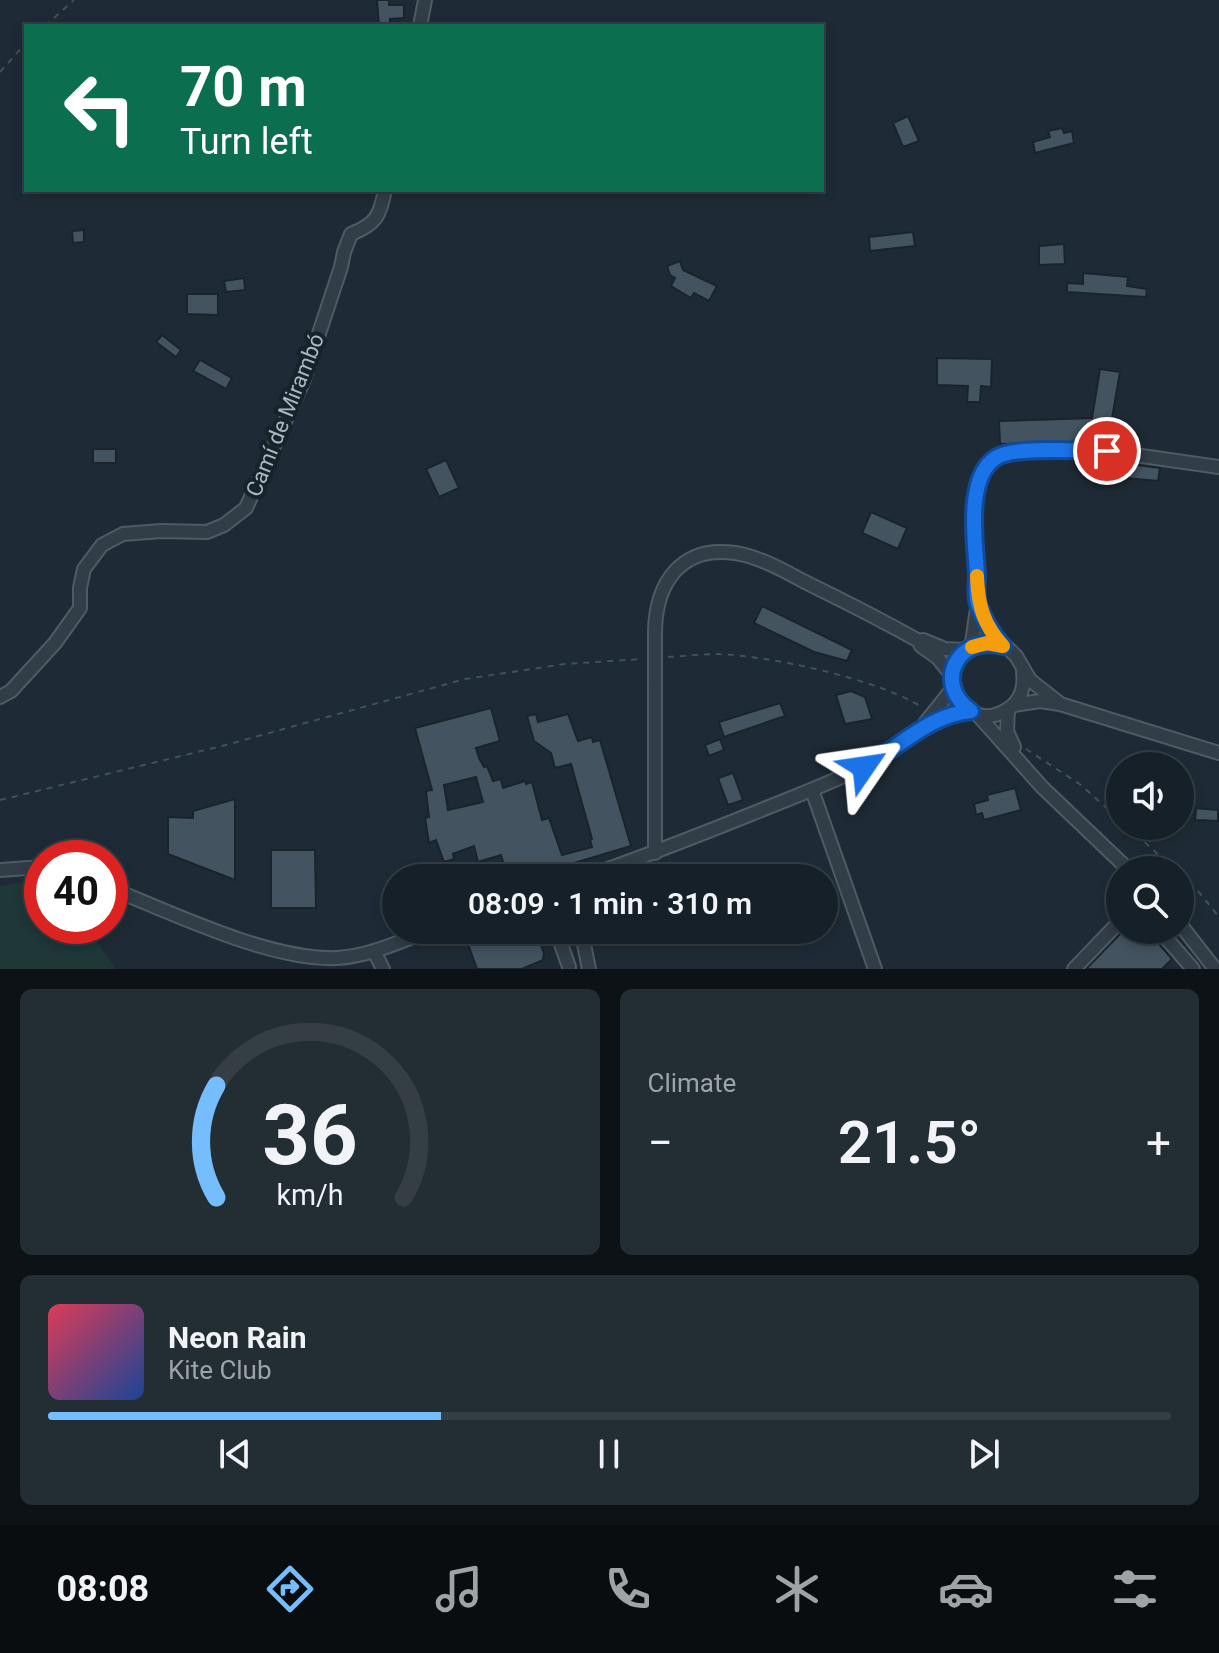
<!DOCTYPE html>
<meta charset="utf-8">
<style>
body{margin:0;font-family:Roboto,sans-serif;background:#232d34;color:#f1f3f6;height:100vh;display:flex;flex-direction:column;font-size:30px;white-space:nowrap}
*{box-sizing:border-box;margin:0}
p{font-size:26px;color:#9ea3a8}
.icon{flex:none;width:44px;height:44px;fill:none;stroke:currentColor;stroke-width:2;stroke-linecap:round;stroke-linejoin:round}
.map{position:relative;height:969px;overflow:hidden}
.details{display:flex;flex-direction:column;gap:20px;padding:20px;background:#0c1216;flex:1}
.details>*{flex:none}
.guide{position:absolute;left:24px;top:24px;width:800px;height:168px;border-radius:0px;box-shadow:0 4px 12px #0003,0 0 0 2px #353e45;background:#0b6e4f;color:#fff;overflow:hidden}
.controls{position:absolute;left:1106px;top:752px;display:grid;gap:16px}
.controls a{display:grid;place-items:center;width:88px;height:88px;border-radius:50%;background:#162028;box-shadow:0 4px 12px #0003,0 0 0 2px #353e45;font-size:40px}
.speed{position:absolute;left:24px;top:840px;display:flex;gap:16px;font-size:40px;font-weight:700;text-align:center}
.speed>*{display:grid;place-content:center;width:104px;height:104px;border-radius:50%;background:#162028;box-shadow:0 4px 12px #0003,0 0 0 2px #353e45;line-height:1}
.speed .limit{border:12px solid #d22;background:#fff;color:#111}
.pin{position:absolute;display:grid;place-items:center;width:68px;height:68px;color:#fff;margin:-34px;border:4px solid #fff;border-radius:50%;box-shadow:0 2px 8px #0007}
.me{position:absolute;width:88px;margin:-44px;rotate:58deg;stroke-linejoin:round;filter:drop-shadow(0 0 6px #0008)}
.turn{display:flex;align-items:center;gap:28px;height:168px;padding:0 24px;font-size:36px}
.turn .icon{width:104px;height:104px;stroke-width:2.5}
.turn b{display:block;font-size:56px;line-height:68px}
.big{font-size:60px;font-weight:600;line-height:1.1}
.details .tile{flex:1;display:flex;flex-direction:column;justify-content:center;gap:12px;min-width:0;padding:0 28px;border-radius:12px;background:#232d34}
.details .dial{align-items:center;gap:0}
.dial svg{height:208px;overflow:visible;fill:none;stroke:#353e45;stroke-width:7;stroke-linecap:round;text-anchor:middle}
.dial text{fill:#f1f3f6;stroke:none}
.song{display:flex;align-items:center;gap:24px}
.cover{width:96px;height:96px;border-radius:12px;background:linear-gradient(135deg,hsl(350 70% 55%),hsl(220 70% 35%))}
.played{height:8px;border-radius:4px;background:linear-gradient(90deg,#76bdfe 35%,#353e45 35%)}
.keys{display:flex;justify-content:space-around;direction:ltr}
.heat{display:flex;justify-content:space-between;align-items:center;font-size:44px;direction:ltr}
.details .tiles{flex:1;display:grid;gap:20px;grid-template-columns:1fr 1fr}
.tile:last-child{grid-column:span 2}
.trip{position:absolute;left:382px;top:864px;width:456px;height:80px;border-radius:40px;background:#162028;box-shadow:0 4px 12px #0003,0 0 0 2px #353e45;font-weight:600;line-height:80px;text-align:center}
.dock{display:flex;height:128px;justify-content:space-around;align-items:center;background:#090d10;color:#9ea3a8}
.dock .icon{width:56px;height:56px}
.dock .active{color:#76bdfe}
.dock b{font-size:36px;color:#f1f3f6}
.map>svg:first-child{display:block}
.green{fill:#1f3737}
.building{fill:#435360;stroke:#19242d;stroke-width:2;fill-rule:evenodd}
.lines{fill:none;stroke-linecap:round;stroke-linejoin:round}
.minor-casing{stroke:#4e5b65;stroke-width:16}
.path{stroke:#3d5453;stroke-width:2;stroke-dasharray:6 6;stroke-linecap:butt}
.minor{stroke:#313d47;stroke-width:12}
.minor-bridge-casing{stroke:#4e5b65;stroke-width:16;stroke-linecap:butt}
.minor-bridge{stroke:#313d47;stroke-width:12}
.route-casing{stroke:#114b97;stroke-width:20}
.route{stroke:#1a73e8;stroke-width:14}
.slow{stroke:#f59e0b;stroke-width:14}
.labels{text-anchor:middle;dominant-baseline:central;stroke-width:8;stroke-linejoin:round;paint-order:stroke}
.street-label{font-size:22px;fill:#aab8c4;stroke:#17222b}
</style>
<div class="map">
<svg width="1219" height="969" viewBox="0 0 1219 969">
<rect width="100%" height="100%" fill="#1e2b36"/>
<polygon class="green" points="42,879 42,926 85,926 116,969 0,969 0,886"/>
<g class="building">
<polygon points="377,0 389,0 389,5 404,5 404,18 390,19 390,26 379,26"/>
<polygon points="908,116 919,141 903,147 893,123"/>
<polygon points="1062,128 1064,133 1072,131 1074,143 1035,153 1033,142 1050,137 1048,131"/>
<polygon points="84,230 84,242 73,243 72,231"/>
<polygon points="913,232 915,246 870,251 869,237"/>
<polygon points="1064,244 1065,264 1039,265 1039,246"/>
<polygon points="680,261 683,270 717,286 709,301 694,293 691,298 671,286 675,278 670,275 667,266"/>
<polygon points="1083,273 1128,277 1127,286 1147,289 1146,297 1067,292 1067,283 1083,284"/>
<polygon points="244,278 245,290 226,292 224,281"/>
<polygon points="187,294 218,294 218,315 187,314"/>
<polygon points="162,335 181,350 176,357 156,342"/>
<polygon points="937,358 992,359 991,387 981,386 980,402 967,402 968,386 937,385"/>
<polygon points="200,360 232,378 226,389 193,371"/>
<polygon points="1100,369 1120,372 1108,442 1000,444 999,421 1092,418"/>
<rect x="93" y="449" width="23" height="14"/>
<polygon points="446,460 459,488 439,497 426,469"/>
<polygon points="1101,460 1160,468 1158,481 1115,477 1115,474 1100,472"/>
<polygon points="871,512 907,528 898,549 862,533"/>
<polygon points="762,606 852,650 847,661 814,652 754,623"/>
<polygon points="851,691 865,697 872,719 845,724 836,695"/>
<polygon points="780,703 785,716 724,737 719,722"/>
<path d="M491,708L500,741L476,748L479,758L484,767L487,766L493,781L501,779L503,788L525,781L526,784L532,782L542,820L549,818L562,855L592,847L590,840L592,839L571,764L555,768L551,753L534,741L527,716L536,714L538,722L568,714L578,741L592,737L593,742L600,740L631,846L524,878H514L510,867L505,868L501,855L478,862L474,846L453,854L454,859L444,862L436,840L429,843L425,818L429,817L426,791L432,790L415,728ZM476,777L483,802L448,810L444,785Z"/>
<polygon points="720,739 724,750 709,756 705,745"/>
<polygon points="733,773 743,800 728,805 718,778"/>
<polygon points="1015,788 1021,810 984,820 982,813 976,815 974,804 988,800 987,795"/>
<polygon points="235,799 235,880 168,854 168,817 193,818 193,811"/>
<polygon points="1196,808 1218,810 1218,821 1195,820"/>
<polygon points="271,850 315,850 316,908 271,908"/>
<polygon points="507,930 535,930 544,953 543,960 522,969 477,969 468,944"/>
<polygon points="1124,930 1147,930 1172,959 1162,969 1086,969"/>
</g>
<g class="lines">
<g class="minor-casing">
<g id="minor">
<polyline points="420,26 425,0"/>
<polyline points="978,604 992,633 1016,656 1030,680 1058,702"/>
<path d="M655,631C656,583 681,545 735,553C761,557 786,572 809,584C846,602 883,621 919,641L921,646L938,658L952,676"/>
<polyline points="923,640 945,649 966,650"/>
<path d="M1003,646C926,622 948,747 1008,709C1021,701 1025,686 1023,672"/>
<path d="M971,647C974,633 975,618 978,604C980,597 977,587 977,579C975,538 959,458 1017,452L1107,451L1219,467"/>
<polyline points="655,680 655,853"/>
<path d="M0,697L11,691L55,643L80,608V588L84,569L102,545L123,534L161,531L207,532L224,525L246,508L303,382L341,267L344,252L351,234C376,224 380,216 385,190"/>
<polyline points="1014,705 1040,701 1060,704 1219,753"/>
<polyline points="1008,709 1007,731 1014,747"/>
<polyline points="976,713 1042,787 1129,870"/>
<polyline points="925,723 953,688"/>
<polyline points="812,790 875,969"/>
<polyline points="0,870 42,867"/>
<path d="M582,878C639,859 694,837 749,815C788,799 826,785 863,767C901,748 928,715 971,711"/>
<path d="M110,888C172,913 271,961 337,958C370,956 401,941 431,930"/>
<polyline points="1180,924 1215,969"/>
<polyline points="556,930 569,967"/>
<polyline points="581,930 589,969"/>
<polyline points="1159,930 1193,969"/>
<polyline points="374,951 383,969"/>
<polyline points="1074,969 1120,921"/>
</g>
</g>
<g class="path">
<polyline points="45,26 74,0"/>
<polyline points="0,72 26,43"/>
<path d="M668,657C685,656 702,654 718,654C771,656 877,679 922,707"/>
<polyline points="1026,749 1081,785 1120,820"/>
<polyline points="0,800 222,746 465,679 565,664 642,659"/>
<polyline points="1127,826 1175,870"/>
<polyline points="1180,875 1198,891 1219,917"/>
</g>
<use href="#minor" class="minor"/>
<g class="minor-bridge-casing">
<polyline id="minor-bridge" points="655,680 655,631"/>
</g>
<use href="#minor-bridge" class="minor-bridge"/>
</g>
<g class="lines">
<g class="route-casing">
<path id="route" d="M864,767C900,747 929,715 971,711C932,684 958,633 1003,646C992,634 984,620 978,604C975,596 977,582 977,573C975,541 965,476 997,457C1015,446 1083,451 1107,451"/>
</g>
<use href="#route" class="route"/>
<path class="slow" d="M972,647L987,643L1003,646C983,625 978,604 977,576"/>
</g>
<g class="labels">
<g class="street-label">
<text transform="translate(285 415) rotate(-68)">Camí de Mirambó</text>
</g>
</g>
</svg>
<div class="controls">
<a><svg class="icon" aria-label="sound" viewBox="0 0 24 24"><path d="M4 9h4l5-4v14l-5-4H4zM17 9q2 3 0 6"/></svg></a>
<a><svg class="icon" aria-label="search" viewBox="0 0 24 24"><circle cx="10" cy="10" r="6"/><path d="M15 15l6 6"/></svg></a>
</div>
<div class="speed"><div class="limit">40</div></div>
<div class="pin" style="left:1107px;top:451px;background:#d93025"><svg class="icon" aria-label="arrive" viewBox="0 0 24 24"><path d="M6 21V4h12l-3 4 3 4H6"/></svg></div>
<svg class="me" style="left:864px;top:767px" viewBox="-20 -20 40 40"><path d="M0-17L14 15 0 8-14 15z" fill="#1a73e8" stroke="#fff" stroke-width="4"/></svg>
<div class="trip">08:09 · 1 min · 310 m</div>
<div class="guide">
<div class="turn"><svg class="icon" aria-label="left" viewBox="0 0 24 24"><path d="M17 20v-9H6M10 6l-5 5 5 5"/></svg><div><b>70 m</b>Turn left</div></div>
</div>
</div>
<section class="details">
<div class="tiles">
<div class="tile dial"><svg viewBox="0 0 100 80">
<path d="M14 69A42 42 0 1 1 86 69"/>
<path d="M14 69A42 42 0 0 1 14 26" stroke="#76bdfe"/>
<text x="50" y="56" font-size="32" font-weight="700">36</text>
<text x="50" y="72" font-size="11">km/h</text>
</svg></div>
<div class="tile"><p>Climate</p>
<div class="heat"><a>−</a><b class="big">21.5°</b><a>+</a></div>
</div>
<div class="tile">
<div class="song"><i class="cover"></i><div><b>Neon Rain</b><p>Kite Club</p></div></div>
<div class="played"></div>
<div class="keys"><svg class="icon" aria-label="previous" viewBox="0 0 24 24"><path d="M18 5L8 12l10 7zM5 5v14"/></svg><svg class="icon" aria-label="pause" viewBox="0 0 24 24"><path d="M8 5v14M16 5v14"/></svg><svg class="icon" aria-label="next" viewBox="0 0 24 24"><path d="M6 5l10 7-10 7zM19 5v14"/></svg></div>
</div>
</div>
</section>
<nav class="dock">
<b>08:08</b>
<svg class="icon active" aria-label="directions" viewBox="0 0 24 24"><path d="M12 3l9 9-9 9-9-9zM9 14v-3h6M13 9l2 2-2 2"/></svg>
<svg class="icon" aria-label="music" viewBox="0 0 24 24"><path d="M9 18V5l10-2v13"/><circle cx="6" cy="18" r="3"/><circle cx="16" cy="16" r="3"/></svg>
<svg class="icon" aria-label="phone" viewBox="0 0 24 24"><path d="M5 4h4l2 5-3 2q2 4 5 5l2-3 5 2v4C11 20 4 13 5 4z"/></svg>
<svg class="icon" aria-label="climate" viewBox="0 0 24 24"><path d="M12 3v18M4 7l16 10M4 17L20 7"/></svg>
<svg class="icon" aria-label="car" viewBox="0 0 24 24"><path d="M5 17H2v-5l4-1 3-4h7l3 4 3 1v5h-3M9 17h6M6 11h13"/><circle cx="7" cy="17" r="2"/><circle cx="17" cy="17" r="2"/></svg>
<svg class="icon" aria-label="filters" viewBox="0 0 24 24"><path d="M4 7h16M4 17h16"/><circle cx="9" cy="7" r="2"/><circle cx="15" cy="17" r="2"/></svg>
</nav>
